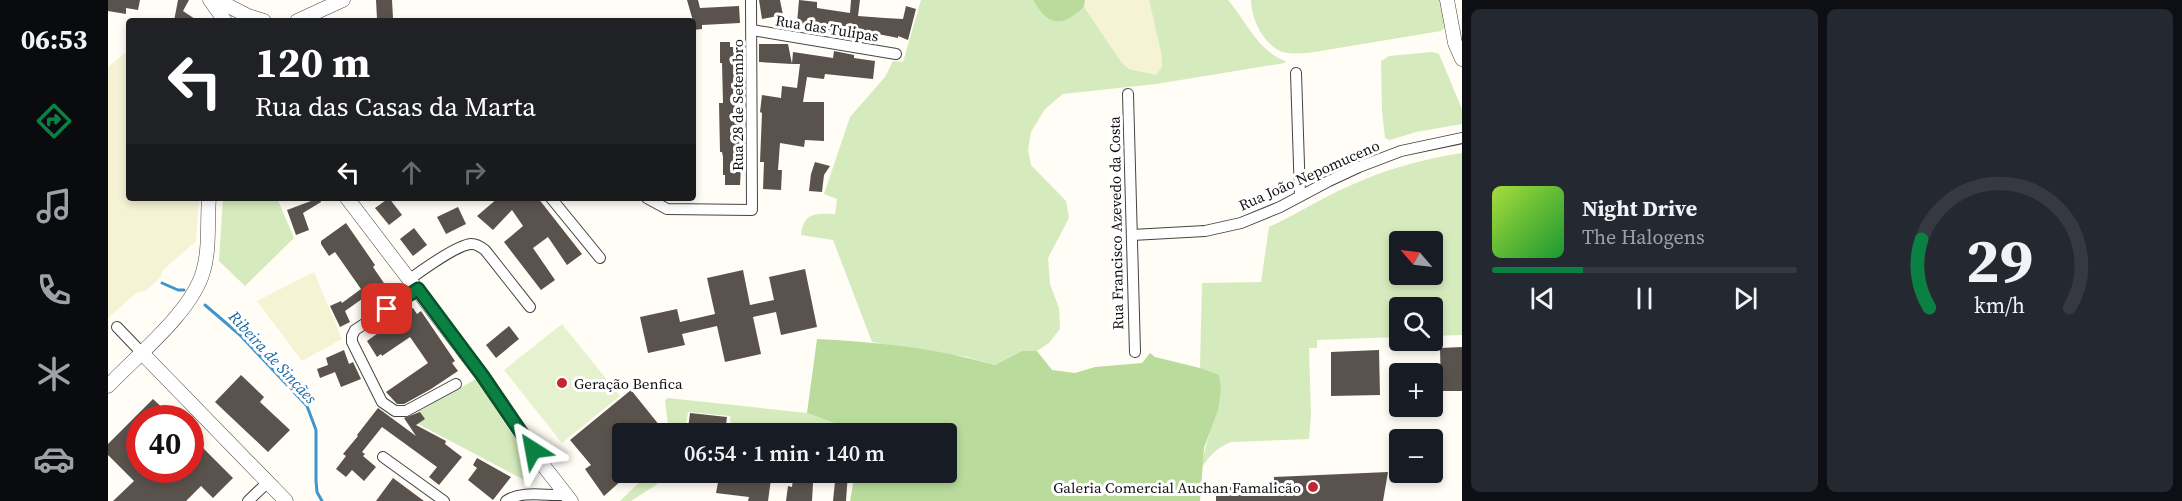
<!DOCTYPE html>
<meta charset="utf-8">
<style>
body{margin:0;font-family:"Source Serif 4",serif;background:#242831;color:#f1f3f6;height:100vh;display:flex;flex-direction:column;font-size:22px;white-space:nowrap}
*{box-sizing:border-box;margin:0}
p{font-size:20px;color:#9ea1a6}
.icon{flex:none;width:33px;height:33px;fill:none;stroke:currentColor;stroke-width:2;stroke-linecap:round;stroke-linejoin:round}
.map{position:relative;flex:1;overflow:hidden}
.side{display:flex;flex-direction:column;gap:9px;padding:9px;background:#0d0f14;width:720px}
.side>*{flex:none}
.top-card{position:absolute;left:18px;top:18px;width:570px;height:183px;border-radius:6px;box-shadow:0 3px 9px #0003;background:#202124;color:#fff;overflow:hidden}
.needle{width:39px;rotate:298deg}
.buttons{position:absolute;left:1281px;top:231px;display:grid;gap:12px}
.buttons a{display:grid;place-items:center;width:54px;height:54px;border-radius:6px;background:#171b24;box-shadow:0 3px 9px #0003;font-size:30px}
.speed{position:absolute;left:18px;top:405px;display:flex;gap:12px;font-size:30px;font-weight:700;text-align:center}
.speed>*{display:grid;place-content:center;width:78px;height:78px;border-radius:50%;background:#171b24;box-shadow:0 3px 9px #0003;line-height:1}
.speed .limit{border:9px solid #d22;background:#fff;color:#111}
.pin{position:absolute;display:grid;place-items:center;width:51px;height:51px;color:#fff;margin:-26px;border-radius:12px;box-shadow:0 3px 9px #0006}
.me{position:absolute;width:66px;margin:-33px;rotate:326deg;stroke-linejoin:round;filter:drop-shadow(0 0 4px #0008)}
.turn{display:flex;align-items:center;gap:21px;height:126px;padding:0 30px;font-size:27px}
.turn .icon{width:78px;height:78px;stroke-width:2.5}
.turn b{display:block;font-size:42px;line-height:51px}
.lanes{display:flex;align-items:center;height:57px;padding:0 30px;background:#0003;justify-content:center;gap:30px;direction:ltr}
.lanes .off{opacity:.35}
.side .tile{flex:1;display:flex;flex-direction:column;justify-content:center;gap:9px;min-width:0;padding:0 21px;border-radius:9px;background:#242831}
.side .dial{align-items:center;gap:0}
.dial svg{height:156px;overflow:visible;fill:none;stroke:#363941;stroke-width:7;stroke-linecap:round;text-anchor:middle}
.dial text{fill:#f1f3f6;stroke:none}
.song{display:flex;align-items:center;gap:18px}
.cover{width:72px;height:72px;border-radius:9px;background:linear-gradient(135deg,hsl(80 70% 55%),hsl(130 70% 35%))}
.played{height:6px;border-radius:3px;background:linear-gradient(90deg,#0b8043 30%,#363941 30%)}
.keys{display:flex;justify-content:space-around;direction:ltr}
.side .tiles{flex:1;display:grid;gap:9px;grid-template-columns:repeat(2,1fr)}
.trip{position:absolute;left:504px;top:423px;width:345px;height:60px;border-radius:6px;background:#171b24;box-shadow:0 3px 9px #0003;font-weight:600;line-height:60px;text-align:center}
main{display:flex;flex:1;min-height:0}
.menu{display:flex;flex-direction:column;width:108px;justify-content:space-around;align-items:center;background:#090b0e;color:#9ea1a6}
.menu .icon{width:42px;height:42px}
.menu .selected{color:#0b8043}
.menu b{font-size:27px;color:#f1f3f6}
.map>svg:first-child{display:block}
.farmland{fill:#f6f3d4}
.green{fill:#d5ebbd;fill-rule:evenodd}
.forest{fill:#b9dc9c}
.pitch{fill:#e6f2cf}
.lines{fill:none;stroke-linecap:round;stroke-linejoin:round}
.stream{stroke:#3f96cf;stroke-width:3}
.building{fill:#5a524d}
.minor-casing{stroke:#444;stroke-width:12}
.tertiary-casing{stroke:#444;stroke-width:15}
.minor{stroke:#fff;stroke-width:10}
.tertiary{stroke:#fff;stroke-width:14}
.route-casing{stroke:#07532c;stroke-width:15}
.route{stroke:#0b8043;stroke-width:10}
.poi-dot{fill:#c4262e;stroke:#fff;stroke-width:2}
.labels{text-anchor:middle;dominant-baseline:central;stroke-width:6;stroke-linejoin:round;paint-order:stroke}
.street-label{font-size:15px;fill:#111;stroke:#fff}
.poi-label{font-size:15px;fill:#111;stroke:#fff;text-anchor:start}
.water-label{font-size:16px;font-style:italic;fill:#1768a6;stroke:#fff}
</style>
<main>
<nav class="menu">
<b>06:53</b>
<svg class="icon selected" aria-label="directions" viewBox="0 0 24 24"><path d="M12 3l9 9-9 9-9-9zM9 14v-3h6M13 9l2 2-2 2"/></svg>
<svg class="icon" aria-label="music" viewBox="0 0 24 24"><path d="M9 18V5l10-2v13"/><circle cx="6" cy="18" r="3"/><circle cx="16" cy="16" r="3"/></svg>
<svg class="icon" aria-label="phone" viewBox="0 0 24 24"><path d="M5 4h4l2 5-3 2q2 4 5 5l2-3 5 2v4C11 20 4 13 5 4z"/></svg>
<svg class="icon" aria-label="climate" viewBox="0 0 24 24"><path d="M12 3v18M4 7l16 10M4 17L20 7"/></svg>
<svg class="icon" aria-label="car" viewBox="0 0 24 24"><path d="M5 17H2v-5l4-1 3-4h7l3 4 3 1v5h-3M9 17h6M6 11h13"/><circle cx="7" cy="17" r="2"/><circle cx="17" cy="17" r="2"/></svg>
</nav>
<div class="map">
<svg width="1354" height="501" viewBox="0 0 1354 501">
<rect width="100%" height="100%" fill="#fffdf5"/>
<g class="farmland">
<polygon points="977,0 1041,0 1054,57 1054,67 1048,75 1021,69 1014,63 976,7"/>
<polygon points="21,50 21,198 91,198 88,241 55,270 53,277 38,290 28,293 0,318 0,67"/>
<polygon points="206,272 234,339 194,361 149,301"/>
</g>
<g class="green">
<path d="M813,0H925C940,27 954,28 976,7L1014,63L1021,69L1048,75L1054,67V57L1041,0H1120C1139,22 1149,50 1177,61V63L1048,84L955,94L937,109L923,132L920,150L923,165L958,201L961,218L940,258L942,284L951,308L952,329L941,343L929,351H914L887,365L859,357L764,342L725,240L693,235C696,213 706,213 727,214L729,199L716,194L742,117L777,77L785,61L795,62Z"/>
<path d="M1143,0H1334L1337,27L1333,31L1200,53C1190,53 1179,55 1170,50C1154,41 1143,18 1143,0Z"/>
<polygon points="1324,52 1331,54 1354,109 1354,124 1308,132 1282,140 1277,138 1274,111 1273,61 1281,56"/>
<path d="M1354,153V335L1325,336L1324,308H1292L1291,337L1209,340V348H1201L1203,414L1201,439L1123,442C1108,448 1101,456 1093,469C1097,442 1108,417 1113,390L1092,368L1094,283L1153,282L1161,227C1187,215 1212,199 1239,187C1275,170 1314,159 1354,153ZM1292,242H1324V274H1292Z"/>
<polygon points="115,198 169,198 186,238 137,286 111,261"/>
<polygon points="368,379 426,467 418,481 299,418"/>
<polygon points="560,398 699,413 726,423 733,433 686,434 638,429 623,433 622,416 580,412 577,431 561,433 557,400"/>
<polygon points="541,473 570,473 554,481 523,501 512,501"/>
</g>
<g class="forest">
<path d="M925,0H977L976,7C954,28 940,27 925,0Z"/>
<path d="M709,339C769,342 829,348 887,365L914,351H929L944,370L967,373L987,367L1034,363L1042,353L1047,357L1092,368L1111,375L1113,390L1110,410L1096,448L1092,501H742L747,473L838,472V434L733,433L726,423L699,413Z"/>
</g>
<polygon class="pitch" points="454,324 512,396 454,443 396,370"/>
<g class="lines">
<g class="stream">
<polyline points="54,283 70,290 76,290"/>
<polyline points="97,305 132,335 199,406 208,430 208,481 209,492 214,501"/>
</g>
</g>
<g class="building">
<polygon points="0,0 32,0 30,10 18,8 18,14 0,11"/>
<polygon points="70,0 81,0 75,11 90,21 66,21"/>
<polygon points="268,0 284,0 285,18 269,19"/>
<polygon points="579,0 590,0 592,8 631,6 632,23 594,25 594,29 585,30 585,21"/>
<polygon points="651,0 672,0 675,15 654,19"/>
<polygon points="691,0 709,2 709,8 742,13 743,0 752,0 750,16 777,18 795,19 798,6 808,9 800,40 790,36 790,38 775,35 719,30 719,27 689,23"/>
<polygon points="612,42 622,42 622,47 632,47 632,127 630,166 633,166 632,185 617,185 617,175 615,175 615,157 614,152 612,152 611,103 615,103 614,63 612,63"/>
<polygon points="651,44 680,44 684,64 651,62"/>
<polygon points="726,51 746,55 746,58 767,61 765,79 717,74 716,79 699,77 695,102 716,102 716,141 697,140 696,147 672,143 670,170 674,170 673,190 655,189 656,162 652,162 654,113 652,112 654,95 673,98 674,86 689,88 692,64 684,64 685,52 725,58"/>
<polygon points="707,162 722,166 716,175 714,192 701,191 703,174"/>
<polygon points="211,198 213,202 195,213 201,230 188,235 179,210"/>
<polygon points="281,198 294,215 281,225 267,208"/>
<polygon points="390,198 430,198 474,254 459,265 440,237 425,248 447,280 433,290 396,242 415,226 404,210 385,230 369,216"/>
<polygon points="350,207 358,224 338,234 329,217"/>
<polygon points="238,223 267,265 265,267 282,292 261,307 254,299 237,311 242,322 232,327 222,306 233,301 234,303 253,289 227,252 221,256 213,244 213,241"/>
<polygon points="306,228 319,245 305,256 292,239"/>
<polygon points="697,269 709,327 673,335 668,312 645,317 653,354 617,362 609,326 574,334 577,345 540,353 532,317 569,309 572,322 607,314 599,278 635,270 642,305 666,300 661,277"/>
<polygon points="305,308 309,314 313,311 347,361 344,363 350,371 323,389 296,404 289,404 278,392 320,363 302,337 274,356 273,354 269,357 259,341"/>
<polygon points="401,326 411,339 388,358 378,345"/>
<polygon points="1354,347 1354,391 1333,391 1332,348"/>
<polygon points="236,350 241,364 245,362 253,379 233,387 227,372 212,378 209,369 220,365 218,358"/>
<polygon points="1271,350 1272,395 1223,396 1223,352"/>
<polygon points="133,375 156,397 152,402 182,430 160,452 107,402"/>
<polygon points="523,390 552,426 543,434 514,434 514,472 523,472 496,496 477,469 483,465 462,440"/>
<polygon points="45,399 65,418 32,418 32,470 82,470 82,435 125,478 105,498 93,486 78,501 5,501 26,481 0,455 0,444"/>
<polygon points="270,408 308,436 296,418 312,412 317,419 308,425 338,441 337,444 354,457 331,485 321,477 329,467 274,427 254,452 257,454 255,456 268,467 256,481 244,470 238,477 228,469 238,456 235,454 250,436 249,435"/>
<polygon points="582,413 619,417 617,433 597,434 598,431 580,429"/>
<polygon points="369,458 403,477 385,500 360,480 369,468 365,465"/>
<polygon points="612,472 651,477 652,472 664,472 660,501 640,501 641,497 608,493"/>
<polygon points="728,472 740,472 738,501 725,501"/>
<polygon points="1280,472 1275,501 1108,501 1108,488 1166,485 1166,477"/>
<polygon points="285,478 316,501 268,501"/>
<polygon points="685,479 705,483 704,501 678,501 680,486 684,487"/>
</g>
<g class="lines">
<g class="minor-casing">
<g id="minor">
<polyline points="644,30 788,54"/>
<polyline points="1188,73 1192,196"/>
<polyline points="1020,94 1027,352"/>
<polyline points="443,198 492,258"/>
<polyline points="539,198 559,209 644,210 643,0"/>
<polyline points="1024,235 1097,231 1133,223 1172,207 1221,181 1251,167 1293,151 1354,138"/>
<path d="M302,279C313,271 352,243 364,244C369,244 373,247 377,250L422,307"/>
<polyline points="310,289 247,330 244,336 244,342 274,402 287,411 298,411 348,384"/>
<polyline points="9,327 33,352"/>
<polyline points="275,457 336,501"/>
<polyline points="140,501 160,482"/>
<path d="M398,501C414,490 437,496 456,495"/>
</g>
</g>
<g class="tertiary-casing">
<g id="tertiary">
<polyline points="102,0 117,21"/>
<polyline points="109,0 140,16 156,21"/>
<polyline points="1339,0 1347,43 1354,59"/>
<polyline points="189,21 235,0"/>
<polyline points="239,198 374,375 438,469 463,501"/>
<polyline points="33,352 178,501"/>
<path d="M0,386C29,355 83,313 95,272C102,249 99,222 101,198"/>
</g>
</g>
<use href="#minor" class="minor"/>
<use href="#tertiary" class="tertiary"/>
</g>
<g class="lines">
<g class="route-casing">
<polyline id="route" points="279,309 310,289 374,375 425,450"/>
</g>
<use href="#route" class="route"/>
</g>
<g class="poi-dot">
<circle cx="454" cy="383" r="6"/>
<circle cx="1205" cy="487" r="6"/>
</g>
<g class="labels">
<g class="street-label">
<text transform="translate(719 28) rotate(9)">Rua das Tulipas</text>
<text transform="translate(629 105) rotate(-90)">Rua 28 de Setembro</text>
<text transform="translate(1201 175) rotate(-24)">Rua João Nepomuceno</text>
<text transform="translate(1008 223) rotate(-91)">Rua Francisco Azevedo da Costa</text>
</g>
<g class="poi-label">
<text x="466" y="383">Geração Benfica</text>
<text x="1193" y="487" text-anchor="end">Galeria Comercial Auchan Famalicão</text>
</g>
<g class="water-label">
<text transform="translate(165 357) rotate(47)">Ribeira de Sinçães</text>
</g>
</g>
</svg>
<div class="buttons">
<a><svg class="needle" viewBox="-14 -14 28 28"><path d="M0-13l5 13h-10z" fill="#e53935"/><path d="M0 13l5-13h-10z" fill="#9ea1a6"/></svg></a>
<a><svg class="icon" aria-label="search" viewBox="0 0 24 24"><circle cx="10" cy="10" r="6"/><path d="M15 15l6 6"/></svg></a>
<a>+</a>
<a>−</a>
</div>
<div class="speed"><div class="limit">40</div></div>
<div class="pin" style="left:279px;top:309px;background:#d93025"><svg class="icon" aria-label="arrive" viewBox="0 0 24 24"><path d="M6 21V4h12l-3 4 3 4H6"/></svg></div>
<svg class="me" style="left:425px;top:450px" viewBox="-20 -20 40 40"><path d="M0-17L14 15 0 8-14 15z" fill="#0b8043" stroke="#fff" stroke-width="4"/></svg>
<div class="trip">06:54 · 1 min · 140 m</div>
<div class="top-card">
<div class="turn"><svg class="icon" aria-label="left" viewBox="0 0 24 24"><path d="M17 20v-9H6M10 6l-5 5 5 5"/></svg><div><b>120 m</b>Rua das Casas da Marta</div></div>
<div class="lanes"><svg class="icon" aria-label="left" viewBox="0 0 24 24"><path d="M17 20v-9H6M10 6l-5 5 5 5"/></svg><svg class="icon off" aria-label="ahead" viewBox="0 0 24 24"><path d="M12 20V5M6 11l6-6 6 6"/></svg><svg class="icon off" aria-label="right" viewBox="0 0 24 24"><path d="M7 20v-9h11M14 6l5 5-5 5"/></svg></div>
</div>
</div>
<section class="side">
<div class="tiles">
<div class="tile">
<div class="song"><i class="cover"></i><div><b>Night Drive</b><p>The Halogens</p></div></div>
<div class="played"></div>
<div class="keys"><svg class="icon" aria-label="previous" viewBox="0 0 24 24"><path d="M18 5L8 12l10 7zM5 5v14"/></svg><svg class="icon" aria-label="pause" viewBox="0 0 24 24"><path d="M8 5v14M16 5v14"/></svg><svg class="icon" aria-label="next" viewBox="0 0 24 24"><path d="M6 5l10 7-10 7zM19 5v14"/></svg></div>
</div>
<div class="tile dial"><svg viewBox="0 0 100 80">
<path d="M14 69A42 42 0 1 1 86 69"/>
<path d="M14 69A42 42 0 0 1 10 34" stroke="#0b8043"/>
<text x="50" y="56" font-size="32" font-weight="700">29</text>
<text x="50" y="72" font-size="11">km/h</text>
</svg></div>
</div>
</section>
</main>
